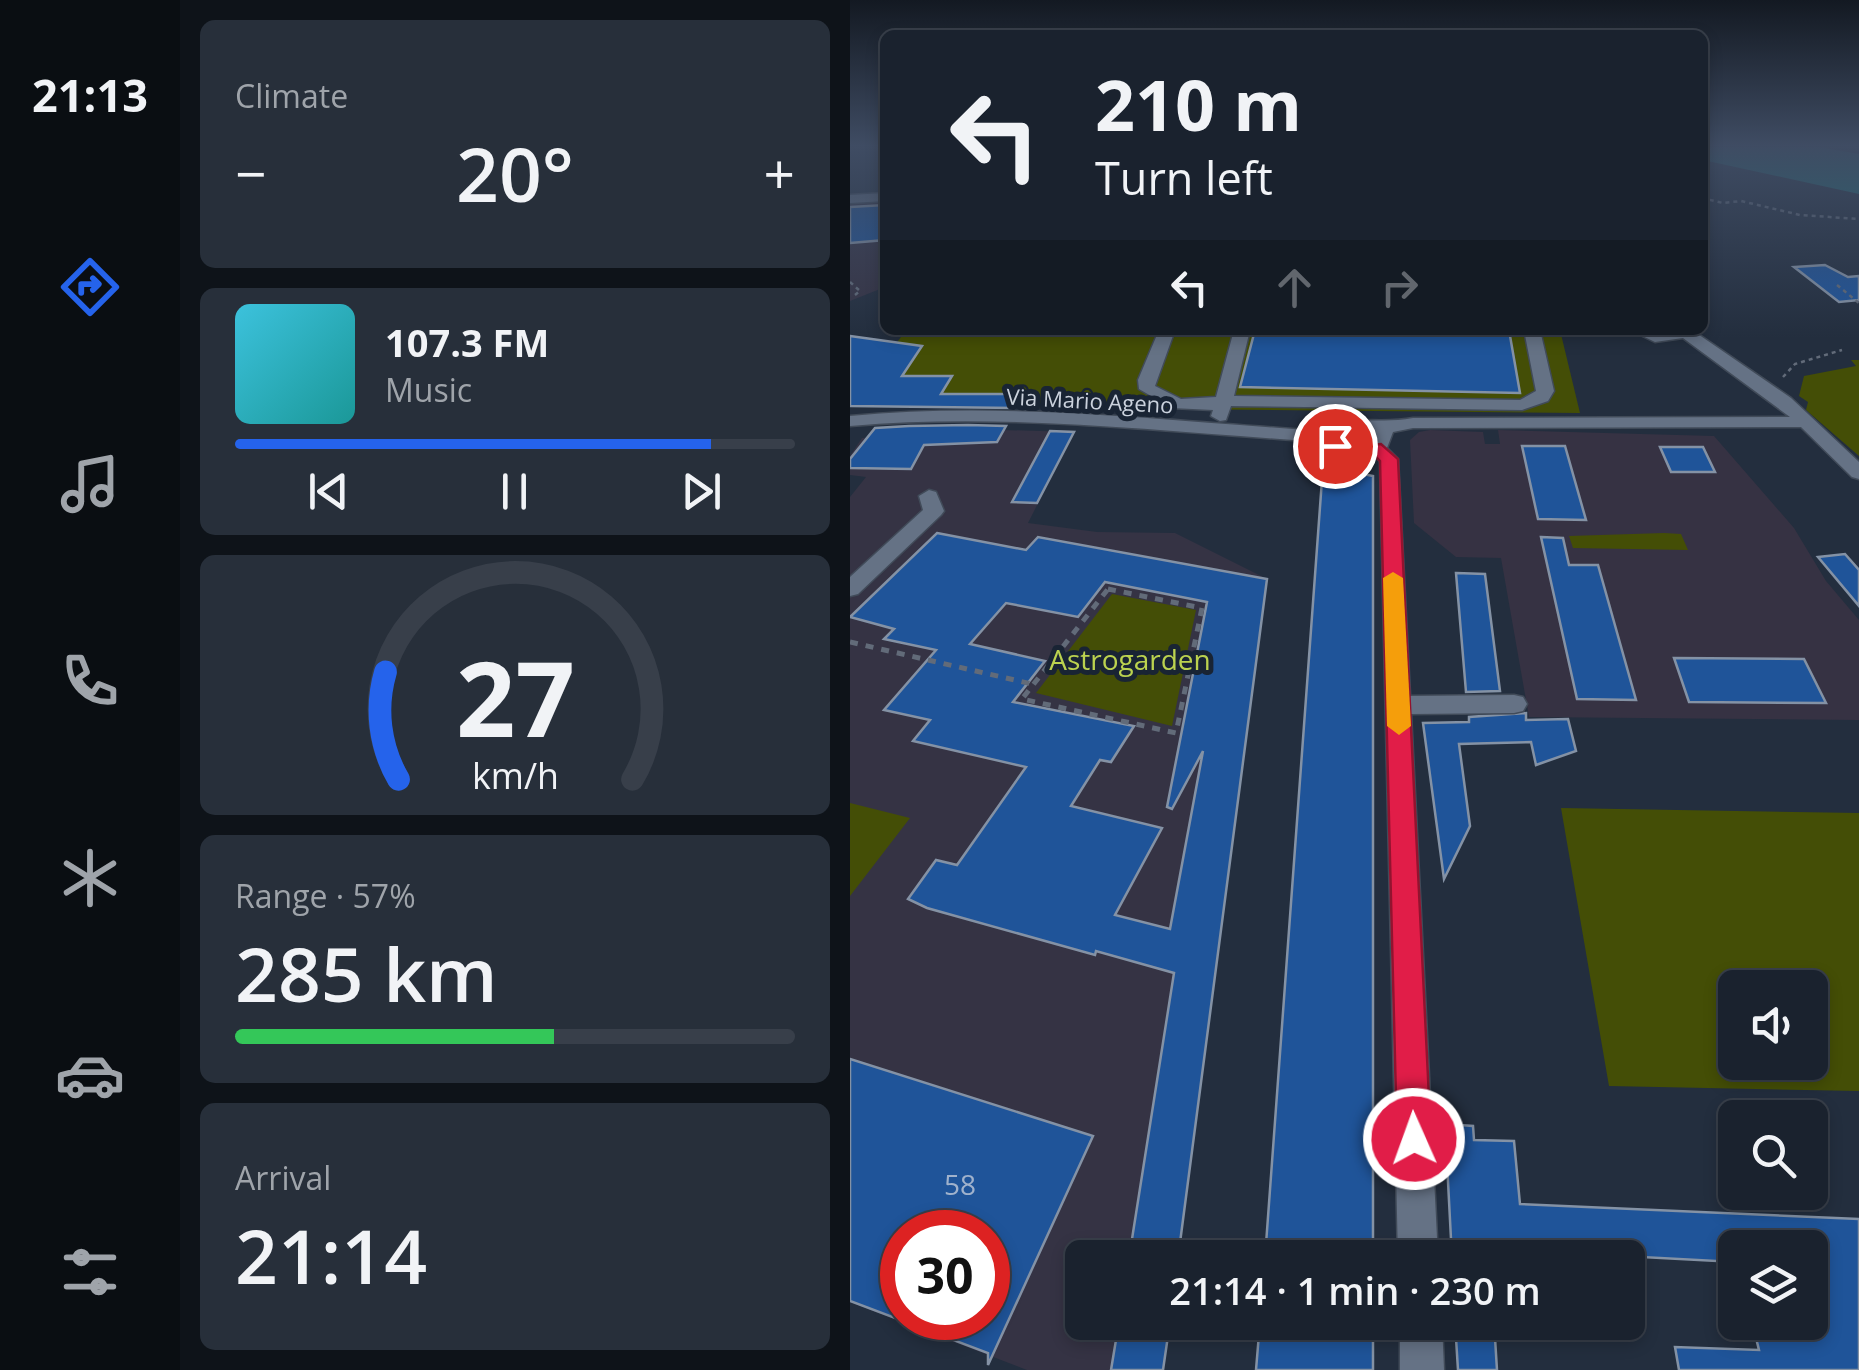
<!DOCTYPE html>
<meta charset="utf-8">
<style>
body{margin:0;font-family:"Open Sans",sans-serif;background:#272f3a;color:#f1f3f6;height:100vh;display:flex;flex-direction:column;font-size:38px;white-space:nowrap}
*{box-sizing:border-box;margin:0}
p{font-size:32px;color:#9fa4aa}
.icon{flex:none;width:55px;height:55px;fill:none;stroke:currentColor;stroke-width:2;stroke-linecap:round;stroke-linejoin:round}
.map{position:relative;flex:1;overflow:hidden}
.panel{display:flex;flex-direction:column;gap:20px;padding:20px;background:#0e1319;width:670px}
.panel>*{flex:none}
.top-card{position:absolute;left:30px;top:30px;width:828px;height:305px;border-radius:15px;box-shadow:0 5px 15px #0003,0 0 0 2px #383f4a;background:#1a222e;color:#f1f3f6;overflow:hidden}
.fabs{position:absolute;left:868px;top:970px;display:grid;gap:20px}
.fabs a{display:grid;place-items:center;width:110px;height:110px;border-radius:15px;background:#1a222e;box-shadow:0 5px 15px #0003,0 0 0 2px #383f4a;font-size:50px}
.speed{position:absolute;left:30px;top:1210px;display:flex;gap:20px;font-size:50px;font-weight:700;text-align:center}
.speed>*{display:grid;place-content:center;width:130px;height:130px;border-radius:50%;background:#1a222e;box-shadow:0 5px 15px #0003,0 0 0 2px #383f4a;line-height:1}
.speed .limit{border:15px solid #d22;background:#fff;color:#111}
.pin{position:absolute;display:grid;place-items:center;width:85px;height:85px;color:#fff;margin:-42px;border:5px solid #fff;border-radius:50%;box-shadow:0 2px 10px #0007}
.me{position:absolute;width:110px;margin:-55px;rotate:358deg;stroke-linejoin:round;filter:drop-shadow(0 0 8px #0008)}
.turn{display:flex;align-items:center;gap:35px;height:210px;padding:0 50px;font-size:45px}
.turn .icon{width:130px;height:130px;stroke-width:2.5}
.turn b{display:block;font-size:70px;line-height:85px}
.lanes{display:flex;align-items:center;height:95px;padding:0 50px;background:#0003;justify-content:center;gap:50px;direction:ltr}
.lanes .off{opacity:.35}
.big{font-size:75px;font-weight:600;line-height:1.1}
.panel .card{flex:1;display:flex;flex-direction:column;justify-content:center;gap:15px;min-width:0;padding:0 35px;border-radius:15px;background:#272f3a}
.panel .dial{align-items:center;gap:0}
.dial svg{height:260px;overflow:visible;fill:none;stroke:#383f4a;stroke-width:7;stroke-linecap:round;text-anchor:middle}
.dial text{fill:#f1f3f6;stroke:none}
.song{display:flex;align-items:center;gap:30px}
.cover{width:120px;height:120px;border-radius:15px;background:linear-gradient(135deg,hsl(190 70% 55%),hsl(180 70% 35%))}
.played{height:10px;border-radius:5px;background:linear-gradient(90deg,#2563eb 85%,#383f4a 85%)}
.keys{display:flex;justify-content:space-around;direction:ltr}
.heat{display:flex;justify-content:space-between;align-items:center;font-size:55px;direction:ltr}
.charge{height:15px;border-radius:8px;background:linear-gradient(90deg,#34c759 57%,#383f4a 0)}
.trip{position:absolute;left:215px;top:1240px;width:580px;height:100px;border-radius:15px;background:#1a222e;box-shadow:0 5px 15px #0003,0 0 0 2px #383f4a;font-weight:600;line-height:100px;text-align:center}
main{display:flex;flex:1;min-height:0}
.dock{display:flex;flex-direction:column;width:180px;justify-content:space-around;align-items:center;background:#0a0e12;color:#9fa4aa}
.dock .icon{width:70px;height:70px}
.dock .current{color:#2563eb}
.dock b{font-size:45px;color:#f1f3f6}
.map>svg:first-child{display:block}
.industrial{fill:#363243}
.education{fill:#353344;fill-rule:evenodd}
.green{fill:#444e06;fill-rule:evenodd}
.water{fill:#1e7076}
.building{fill:#1f5499;stroke:#8492a5;stroke-width:2.5;fill-rule:evenodd}
.lines{fill:none;stroke-linecap:round;stroke-linejoin:round}
.minor-casing{stroke:#414b59;stroke-width:3}
.path-far1{stroke:#626b79;stroke-width:2.5;stroke-dasharray:4 4;stroke-linecap:butt}
.path{stroke:#626b79;stroke-width:5;stroke-dasharray:8 8;stroke-linecap:butt}
.minor{fill:#657285;fill-rule:evenodd}
.route{fill:#e11d48;stroke:#92132f;stroke-width:2.5}
.slow{fill:#f59e0b}
.labels{text-anchor:middle;dominant-baseline:central;stroke-width:10;stroke-linejoin:round;paint-order:stroke}
.far-street-label{font-size:22px;fill:#cbd2dd;stroke:#192434}
.park-label{font-size:28px;fill:#bbd24f;stroke:#192434}
.near-number-label{font-size:28px;fill:#a0b2cc}
</style>
<main>
<nav class="dock">
<b>21:13</b>
<svg class="icon current" aria-label="directions" viewBox="0 0 24 24"><path d="M12 3l9 9-9 9-9-9zM9 14v-3h6M13 9l2 2-2 2"/></svg>
<svg class="icon" aria-label="music" viewBox="0 0 24 24"><path d="M9 18V5l10-2v13"/><circle cx="6" cy="18" r="3"/><circle cx="16" cy="16" r="3"/></svg>
<svg class="icon" aria-label="phone" viewBox="0 0 24 24"><path d="M5 4h4l2 5-3 2q2 4 5 5l2-3 5 2v4C11 20 4 13 5 4z"/></svg>
<svg class="icon" aria-label="climate" viewBox="0 0 24 24"><path d="M12 3v18M4 7l16 10M4 17L20 7"/></svg>
<svg class="icon" aria-label="car" viewBox="0 0 24 24"><path d="M5 17H2v-5l4-1 3-4h7l3 4 3 1v5h-3M9 17h6M6 11h13"/><circle cx="7" cy="17" r="2"/><circle cx="17" cy="17" r="2"/></svg>
<svg class="icon" aria-label="filters" viewBox="0 0 24 24"><path d="M4 7h16M4 17h16"/><circle cx="9" cy="7" r="2"/><circle cx="15" cy="17" r="2"/></svg>
</nav>
<section class="panel">
<div class="card"><p>Climate</p>
<div class="heat"><a>−</a><b class="big">20°</b><a>+</a></div>
</div>
<div class="card">
<div class="song"><i class="cover"></i><div><b>107.3 FM</b><p>Music</p></div></div>
<div class="played"></div>
<div class="keys"><svg class="icon" aria-label="previous" viewBox="0 0 24 24"><path d="M18 5L8 12l10 7zM5 5v14"/></svg><svg class="icon" aria-label="pause" viewBox="0 0 24 24"><path d="M8 5v14M16 5v14"/></svg><svg class="icon" aria-label="next" viewBox="0 0 24 24"><path d="M6 5l10 7-10 7zM19 5v14"/></svg></div>
</div>
<div class="card dial"><svg viewBox="0 0 100 80">
<path d="M14 69A42 42 0 1 1 86 69"/>
<path d="M14 69A42 42 0 0 1 10 36" stroke="#2563eb"/>
<text x="50" y="56" font-size="32" font-weight="700">27</text>
<text x="50" y="72" font-size="11">km/h</text>
</svg></div>
<div class="card"><p>Range · 57%</p><b class="big">285 km</b><div class="charge"></div></div>
<div class="card"><p>Arrival</p><b class="big">21:14</b></div>
</section>
<div class="map">
<svg width="1009" height="1370" viewBox="0 0 1009 1370">
<rect width="100%" height="100%" fill="#232e3e"/>
<polygon class="industrial" points="580,430 633,432 635,444 650,444 648,430 864,436 944,528 976,581 1009,620 1009,720 679,717 651,558 606,557 564,523 560,440 569,432"/>
<g class="education">
<polygon points="35,200 35,287 0,301 0,202"/>
<path d="M119,429L224,432L178,523L247,532L325,533L417,579L327,1257L232,1258V1322L318,1323L312,1370H177L0,1302V497L16,477L0,475V456L12,438ZM52,1232H138V1318H52Z"/>
</g>
<g class="green">
<polygon points="56,330 710,330 730,413 1,406"/>
<polygon points="1001,360 1009,360 1009,456 956,410 958,402 949,396 954,376 1006,366"/>
<polygon points="814,533 831,534 838,550 723,548 719,536"/>
<polygon points="262,594 346,610 322,726 186,693"/>
<polygon points="0,803 60,818 0,896"/>
<path d="M711,808L1009,813V1091L759,1086ZM885,988H960V1062H885Z"/>
</g>
<polygon class="water" points="852,147 969,147 1009,154 1009,194 853,160"/>
<g class="building">
<polygon points="35,205 35,240 0,243 0,207"/>
<polygon points="975,265 998,277 1009,276 1009,300 989,302 944,267"/>
<polygon points="405,330 659,330 670,393 390,387"/>
<polygon points="0,336 72,346 52,376 102,376 91,394 172,394 165,408 0,406"/>
<polygon points="59,426 118,425 156,426 147,442 74,445 61,469 0,468 0,459 25,428"/>
<polygon points="200,431 224,432 187,503 162,502"/>
<polygon points="672,446 715,446 736,520 688,519"/>
<polygon points="810,447 853,447 865,472 821,472"/>
<polygon points="473,466 523,476 523,1258 415,1258"/>
<path d="M87,533L176,550L188,537L417,579L328,1258H279L324,973L246,951L245,955L77,908L58,899L86,860L107,865L176,767L63,741L80,720L34,710L86,650L34,639L44,629L0,617ZM255,582L357,602L317,807L322,809L353,751L320,929L265,915L312,828L221,806L250,760L261,762L284,726L163,702L195,661L120,644L156,603L228,617Z"/>
<polygon points="691,537 713,538 719,565 748,565 786,700 727,699"/>
<polygon points="995,554 1009,570 1009,606 968,557"/>
<polygon points="606,573 635,574 650,691 616,692"/>
<polygon points="824,658 954,659 976,703 839,702"/>
<polygon points="676,713 676,720 718,719 726,751 686,765 681,742 609,744 620,826 594,879 573,723 619,722 619,717"/>
<path d="M0,1059L243,1136L138,1365V1353L0,1301ZM52,1232H138V1318H52Z"/>
<polygon points="595,1124 623,1126 624,1140 664,1141 670,1204 1009,1219 1009,1370 829,1370 825,1347 909,1350 902,1322 960,1322 960,1248 885,1248 885,1262 639,1249 640,1258 602,1258"/>
<polygon points="269,1322 320,1322 313,1370 261,1370"/>
<polygon points="410,1322 523,1322 523,1370 406,1370"/>
<polygon points="605,1322 644,1322 647,1370 608,1370"/>
</g>
<g class="lines">
<g class="minor-casing">
<g id="minor">
<polygon points="35,193 35,201 0,203 0,195"/>
<polygon points="309,330 325,330 305,386 331,399 366,397 384,330 400,330 384,396 670,400 686,391 674,330 690,330 704,391 698,401 672,410 381,406 376,420 370,421 361,416 363,410 322,408 289,389 288,380"/>
<path d="M780,330H842L941,398L1009,462V479L1002,477L951,427L563,428L543,432L537,448L548,459L560,696L664,695L673,697L677,704L673,711L664,713L561,714L588,1258H548L530,461L522,454L496,455L473,442C316,432 157,412 0,426V416C157,401 316,421 473,431L478,424C509,416 532,424 563,418L940,417L833,338L805,342ZM509,427L525,435L523,441L503,445L488,436L491,432Z"/>
<polygon points="79,490 86,492 94,511 91,515 8,594 0,596 0,577 73,510 69,496"/>
<polygon points="550,1322 592,1322 594,1370 550,1370"/>
</g>
</g>
<g class="path-far1">
<polyline points="852,198 873,203 891,201 950,215 1009,219"/>
<polyline points="0,282 10,291 5,295"/>
<polyline points="987,285 1009,303"/>
<polyline points="933,377 945,364 992,350"/>
</g>
<g class="path">
<polygon points="258,589 352,608 326,733 172,699"/>
<polyline points="0,642 182,684"/>
</g>
<use href="#minor" class="minor"/>
</g>
<linearGradient id="sky" x2="0" y2="1"><stop stop-color="#131922"/><stop offset="0.43" stop-color="#3f4c63"/><stop offset="1" stop-color="#3f4c63" stop-opacity="0"/></linearGradient>
<rect width="1009" height="338" fill="url(#sky)"/>
<polygon class="route" points="485,440 509,446 531,444 548,459 581,1139 576,1151 564,1156 552,1151 547,1139 530,461 522,453 509,456 479,449 477,446"/>
<polygon class="slow" points="543,572 553,578 561,726 549,735 537,726 533,578"/>
<g class="labels">
<g class="far-street-label">
<text transform="translate(240 400) rotate(3)">Via Mario Ageno</text>
</g>
<g class="park-label">
<text x="280" y="659">Astrogarden</text>
</g>
<g class="near-number-label">
<text x="110" y="1184">58</text>
</g>
</g>
</svg>
<div class="fabs">
<a><svg class="icon" aria-label="sound" viewBox="0 0 24 24"><path d="M4 9h4l5-4v14l-5-4H4zM17 9q2 3 0 6"/></svg></a>
<a><svg class="icon" aria-label="search" viewBox="0 0 24 24"><circle cx="10" cy="10" r="6"/><path d="M15 15l6 6"/></svg></a>
<a><svg class="icon" aria-label="layers" viewBox="0 0 24 24"><path d="M12 4l9 5-9 5-9-5zM3 14l9 5 9-5"/></svg></a>
</div>
<div class="speed"><div class="limit">30</div></div>
<div class="pin" style="left:485px;top:446px;background:#d93025"><svg class="icon" aria-label="arrive" viewBox="0 0 24 24"><path d="M6 21V4h12l-3 4 3 4H6"/></svg></div>
<svg class="me" style="left:564px;top:1139px" viewBox="-20 -20 40 40"><circle r="17" fill="#e11d48" stroke="#fff" stroke-width="3"/><path d="M0-11L8 9 0 5-8 9z" fill="#fff"/></svg>
<div class="trip">21:14 · 1 min · 230 m</div>
<div class="top-card">
<div class="turn"><svg class="icon" aria-label="left" viewBox="0 0 24 24"><path d="M17 20v-9H6M10 6l-5 5 5 5"/></svg><div><b>210 m</b>Turn left</div></div>
<div class="lanes"><svg class="icon" aria-label="left" viewBox="0 0 24 24"><path d="M17 20v-9H6M10 6l-5 5 5 5"/></svg><svg class="icon off" aria-label="ahead" viewBox="0 0 24 24"><path d="M12 20V5M6 11l6-6 6 6"/></svg><svg class="icon off" aria-label="right" viewBox="0 0 24 24"><path d="M7 20v-9h11M14 6l5 5-5 5"/></svg></div>
</div>
</div>
</main>
